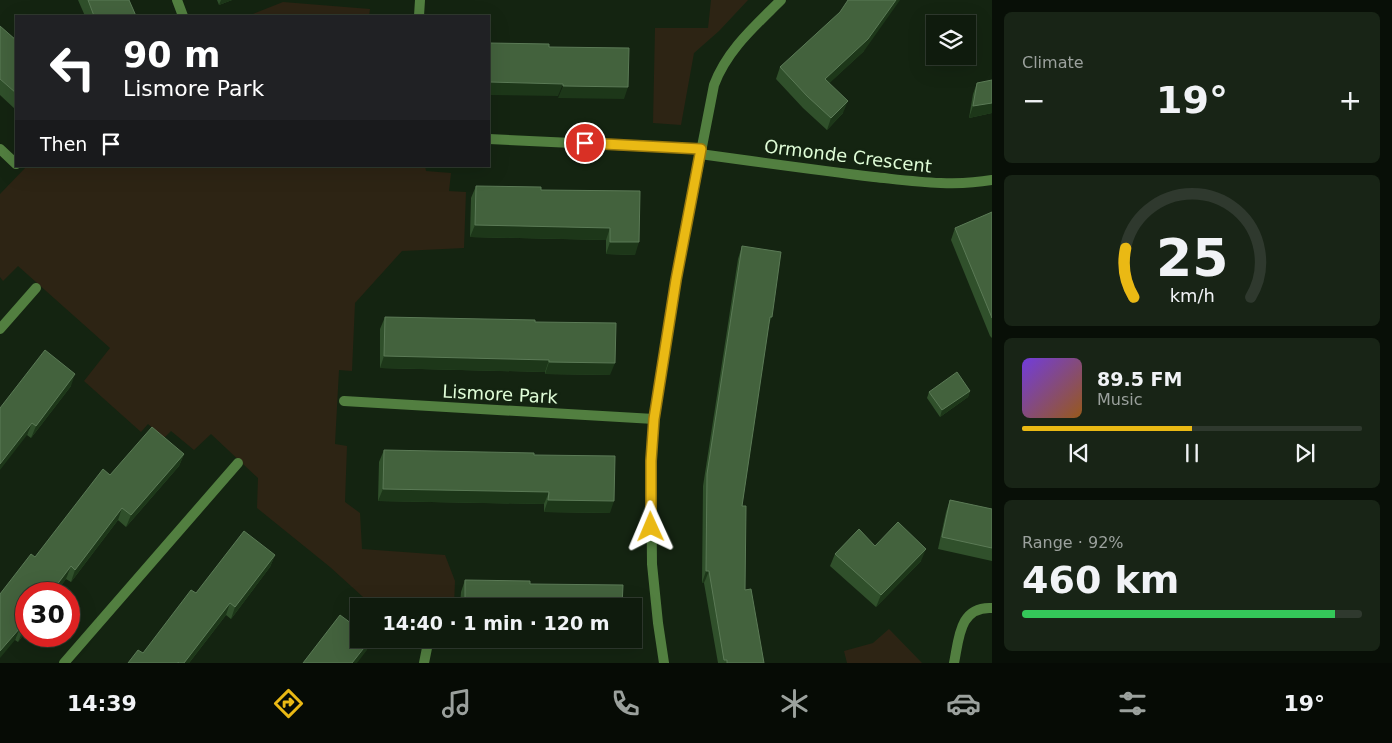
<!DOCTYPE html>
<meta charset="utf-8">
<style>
body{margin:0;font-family:"DejaVu Sans",sans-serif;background:#182416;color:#f1f3f6;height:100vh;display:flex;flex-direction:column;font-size:19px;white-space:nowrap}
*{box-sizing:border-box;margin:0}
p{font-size:16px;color:#9ba19d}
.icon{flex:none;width:28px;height:28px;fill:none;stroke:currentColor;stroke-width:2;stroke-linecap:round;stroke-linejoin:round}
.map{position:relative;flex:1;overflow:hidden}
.drawer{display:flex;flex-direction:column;gap:12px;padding:12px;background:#080f07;width:400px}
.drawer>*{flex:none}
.hud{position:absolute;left:15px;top:15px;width:475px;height:152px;border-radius:0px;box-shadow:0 5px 20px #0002,0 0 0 1px #2f392e;background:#202124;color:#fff;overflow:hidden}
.controls{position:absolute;left:926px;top:15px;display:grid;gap:10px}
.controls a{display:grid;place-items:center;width:50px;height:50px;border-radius:0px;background:#0f1b0d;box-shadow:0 5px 20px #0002,0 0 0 1px #2f392e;font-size:25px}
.speed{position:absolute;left:15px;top:582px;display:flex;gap:10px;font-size:25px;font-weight:700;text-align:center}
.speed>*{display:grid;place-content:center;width:65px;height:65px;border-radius:50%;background:#0f1b0d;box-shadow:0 5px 20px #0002,0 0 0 1px #2f392e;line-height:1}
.speed .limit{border:8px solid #d22;background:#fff;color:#111}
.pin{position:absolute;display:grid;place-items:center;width:42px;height:42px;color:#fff;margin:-21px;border:2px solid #fff;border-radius:50%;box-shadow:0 1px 5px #0007}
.me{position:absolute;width:55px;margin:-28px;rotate:359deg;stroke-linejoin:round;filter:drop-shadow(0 0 4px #0008)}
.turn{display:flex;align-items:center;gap:18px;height:105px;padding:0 25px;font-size:22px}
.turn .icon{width:65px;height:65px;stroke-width:2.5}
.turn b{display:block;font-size:35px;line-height:42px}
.then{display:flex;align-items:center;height:48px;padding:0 25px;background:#0003;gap:10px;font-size:19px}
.big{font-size:38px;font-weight:700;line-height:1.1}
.drawer .tile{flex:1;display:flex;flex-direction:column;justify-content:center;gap:8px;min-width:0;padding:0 18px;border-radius:8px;background:#182416}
.drawer .dial{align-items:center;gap:0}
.dial svg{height:130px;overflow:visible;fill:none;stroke:#2f392e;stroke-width:7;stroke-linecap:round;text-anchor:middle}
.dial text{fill:#f1f3f6;stroke:none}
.song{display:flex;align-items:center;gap:15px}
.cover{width:60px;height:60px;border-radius:8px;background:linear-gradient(135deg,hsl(260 70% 55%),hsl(30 70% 35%))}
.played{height:5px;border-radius:2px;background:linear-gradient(90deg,#eab914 50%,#2f392e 50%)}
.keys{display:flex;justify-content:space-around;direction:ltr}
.heat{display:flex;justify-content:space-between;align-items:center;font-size:28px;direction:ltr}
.charge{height:8px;border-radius:4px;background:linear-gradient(90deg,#34c759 92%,#2f392e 0)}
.trip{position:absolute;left:350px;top:598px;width:292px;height:50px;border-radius:0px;background:#0f1b0d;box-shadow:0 5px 20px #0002,0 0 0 1px #2f392e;font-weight:700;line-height:50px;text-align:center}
.dock{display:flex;height:80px;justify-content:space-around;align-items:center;background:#060b05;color:#9ba19d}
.dock .icon{width:35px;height:35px}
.dock .on{color:#eab914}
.dock b{font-size:22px;color:#f1f3f6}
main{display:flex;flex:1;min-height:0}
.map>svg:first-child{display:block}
.grass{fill:#2d2414}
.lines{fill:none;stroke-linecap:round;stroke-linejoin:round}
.minor{stroke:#527f40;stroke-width:10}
.wall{fill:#30502b}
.shaded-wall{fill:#1d3719}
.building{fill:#43623d;stroke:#5b7a56}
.route-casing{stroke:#98780d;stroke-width:12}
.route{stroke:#eab914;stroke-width:9}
.labels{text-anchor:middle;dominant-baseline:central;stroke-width:5;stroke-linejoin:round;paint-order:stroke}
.street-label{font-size:18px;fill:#dffcd7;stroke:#142411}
</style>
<main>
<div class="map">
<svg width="992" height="663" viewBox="0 0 992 663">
<rect width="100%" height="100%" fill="#142411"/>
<g class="grass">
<polygon points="711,0 748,0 719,31 694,53 681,125 653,123 655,28 708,28"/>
<polygon points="283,2 370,9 369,16 248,16"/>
<polygon points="27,166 425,166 426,171 451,173 449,191 466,192 464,248 402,251 355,303 352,371 339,370 335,444 347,446 345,502 360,513 362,549 445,555 455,581 454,606 373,606 330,567 257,508 258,478 211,434 194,450 171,431 164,438 148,424 141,432 84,381 110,348 18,266 3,281 0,277 0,194"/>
<polygon points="889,629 922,663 847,663 844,651 873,643"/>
</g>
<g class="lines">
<g class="minor">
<polyline points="177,0 183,16"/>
<polyline points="419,16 420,0"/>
<polyline points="489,139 701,149"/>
<polyline points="0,149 16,164"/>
<path d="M700,154C758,162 816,170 874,177C913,181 953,187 992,180"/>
<polyline points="0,329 36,288"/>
<polyline points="344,401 654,419"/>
<polyline points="64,663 238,463"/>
<polyline points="424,663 427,648 425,639"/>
<path d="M664,663L658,623L652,564L651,461L654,419L676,280L714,85C727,50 755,26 781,0"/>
<path d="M954,663C959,639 959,606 992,608"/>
</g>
</g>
<g class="wall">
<polygon points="78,0 129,0 136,16 85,16"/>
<polygon points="217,0 232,0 219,5"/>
<polygon points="0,26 16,40 16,110 0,95"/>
<polygon points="864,51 829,83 843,113 827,130 803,108 776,79 780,67"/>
<polygon points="992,80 992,113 969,118 973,94 977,83"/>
<polygon points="476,186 541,190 640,191 635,255 606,254 606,240 470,237 471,198"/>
<polygon points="992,212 992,338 990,336 951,240 955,228"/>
<polygon points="742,246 768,328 742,506 745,590 764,663 718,663 704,583 702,583 703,486 738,259"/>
<polygon points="385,317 535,322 610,375 545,374 545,372 380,368 380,329"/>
<polygon points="45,350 71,386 31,438 27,435"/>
<polygon points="970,391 968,397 940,417 927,398 929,392"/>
<polygon points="384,450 534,455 610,513 544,512 544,504 378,501 379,462"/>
<polygon points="184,454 179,466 126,527 118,520 71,582 66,579 18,642 15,640 35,557 110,475"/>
<polygon points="950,500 992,509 992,561 938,549 946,512"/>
<polygon points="835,554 921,561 876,607 830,566"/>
<polygon points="275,555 270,567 231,619 226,615 189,663 128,663 143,653 196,593"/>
<polygon points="465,580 530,584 622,606 460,606 461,592"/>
</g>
<g class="shaded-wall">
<polygon points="221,0 232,0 219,5"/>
<polygon points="896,0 900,0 864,51 821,91 825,79"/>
<polygon points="489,82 563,84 558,96 489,95"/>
<polygon points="563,86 628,87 624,99 558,98"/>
<polygon points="848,101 843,113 827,130 831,118"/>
<polygon points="992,103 992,113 969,118 973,106"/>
<polygon points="475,225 610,228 606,240 470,237"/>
<polygon points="610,242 639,242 635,255 606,254"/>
<polygon points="770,317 772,317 767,329"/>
<polygon points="384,356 549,360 545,372 380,368"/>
<polygon points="549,362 615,363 610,375 545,374"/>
<polygon points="75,374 71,386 31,438 36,426"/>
<polygon points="970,391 968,397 940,417 942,410"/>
<polygon points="32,423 27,435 0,470 0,464"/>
<polygon points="184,454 179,466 126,527 131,515"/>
<polygon points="383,489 549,492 544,504 378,501"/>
<polygon points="548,500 614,501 610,513 544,512"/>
<polygon points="122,508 118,520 71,582 75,570"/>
<polygon points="926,549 921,561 876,607 881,595"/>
<polygon points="275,555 270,567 231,619 235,607"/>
<polygon points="71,566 66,579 55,594 50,594"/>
<polygon points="706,571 709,571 704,583 702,583"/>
<polygon points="230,603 226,615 189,663 184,663"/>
<polygon points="26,625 26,631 18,642 23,630"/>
<polygon points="20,628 15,640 0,658 0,651"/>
<polygon points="371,639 367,650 357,663 352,663"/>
<polygon points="541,639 619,639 618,642 540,641"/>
</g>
<g class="building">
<polygon points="88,0 129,0 136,16 94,16"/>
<polygon points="848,0 896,0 868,39 825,79 848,101 831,118 807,96 780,67 840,12"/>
<polygon points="0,26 16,40 16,93 0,79"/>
<polygon points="489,43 549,44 549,47 629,48 628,87 563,86 563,84 489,82"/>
<polygon points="992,80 992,103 973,106 977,83"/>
<polygon points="476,186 541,187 541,190 640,191 639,242 610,242 610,228 475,225"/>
<polygon points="992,212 992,318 955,228"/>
<polygon points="742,246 781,252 772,317 770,317 742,506 746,506 745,590 751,589 764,663 727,663 727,660 724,660 709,571 706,571 707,474"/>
<polygon points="385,317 535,320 535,322 616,323 615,363 549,362 549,360 384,356"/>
<polygon points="45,350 75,374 36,426 32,423 0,464 0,408"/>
<polygon points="957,372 970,391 942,410 929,392"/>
<polygon points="152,427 184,454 131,515 122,508 75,570 71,566 50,594 26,594 26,625 23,630 20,628 0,651 0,594 31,554 35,557 103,469 110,475"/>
<polygon points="384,450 534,453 534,455 615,456 614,501 548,500 549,492 383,489"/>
<polygon points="950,500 992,509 992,548 942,537"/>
<polygon points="898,522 926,549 881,595 835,554 859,529 875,546"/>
<polygon points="244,531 275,555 235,607 230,603 184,663 179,663 178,662 178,663 128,663 138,650 143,653 191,590 196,593"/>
<polygon points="465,580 530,581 530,584 623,585 622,606 465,606"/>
<polygon points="340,615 359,629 359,639 371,639 352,663 303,663"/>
</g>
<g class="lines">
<g class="route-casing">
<polyline id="route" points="585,143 701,149 676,280 654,419 651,461 651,527"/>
</g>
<use href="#route" class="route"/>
</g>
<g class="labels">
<g class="street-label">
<text transform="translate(848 156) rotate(7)">Ormonde Crescent</text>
<text transform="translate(500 394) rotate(3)">Lismore Park</text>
</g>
</g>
</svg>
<div class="controls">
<a><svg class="icon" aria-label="layers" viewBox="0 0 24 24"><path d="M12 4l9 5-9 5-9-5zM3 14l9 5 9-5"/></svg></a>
</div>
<div class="speed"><div class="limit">30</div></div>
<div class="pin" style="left:585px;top:143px;background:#d93025"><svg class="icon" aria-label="arrive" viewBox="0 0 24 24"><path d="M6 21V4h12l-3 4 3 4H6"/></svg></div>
<svg class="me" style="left:651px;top:527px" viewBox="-20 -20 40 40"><path d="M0-17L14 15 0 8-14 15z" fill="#eab914" stroke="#fff" stroke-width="4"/></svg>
<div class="trip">14:40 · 1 min · 120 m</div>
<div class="hud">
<div class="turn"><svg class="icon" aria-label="left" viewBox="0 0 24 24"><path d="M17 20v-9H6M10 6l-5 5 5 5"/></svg><div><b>90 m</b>Lismore Park</div></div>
<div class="then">Then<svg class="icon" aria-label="arrive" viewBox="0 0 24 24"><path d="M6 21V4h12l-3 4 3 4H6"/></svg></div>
</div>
</div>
<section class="drawer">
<div class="tile"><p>Climate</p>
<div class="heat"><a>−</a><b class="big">19°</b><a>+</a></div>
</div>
<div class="tile dial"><svg viewBox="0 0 100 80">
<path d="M14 69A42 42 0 1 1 86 69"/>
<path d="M14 69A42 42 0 0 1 9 39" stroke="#eab914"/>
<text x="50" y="56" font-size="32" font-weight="700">25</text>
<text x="50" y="72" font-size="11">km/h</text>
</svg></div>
<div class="tile">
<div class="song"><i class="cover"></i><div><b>89.5 FM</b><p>Music</p></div></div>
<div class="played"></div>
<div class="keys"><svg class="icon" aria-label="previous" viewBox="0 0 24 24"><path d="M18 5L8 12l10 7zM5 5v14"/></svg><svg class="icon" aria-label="pause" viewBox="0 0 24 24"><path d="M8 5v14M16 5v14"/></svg><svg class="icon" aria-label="next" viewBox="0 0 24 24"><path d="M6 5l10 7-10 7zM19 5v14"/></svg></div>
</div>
<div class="tile"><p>Range · 92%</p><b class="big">460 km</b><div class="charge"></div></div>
</section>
</main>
<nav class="dock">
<b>14:39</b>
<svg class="icon on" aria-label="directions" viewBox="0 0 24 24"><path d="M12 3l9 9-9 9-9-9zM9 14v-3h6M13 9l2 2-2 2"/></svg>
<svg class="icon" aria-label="music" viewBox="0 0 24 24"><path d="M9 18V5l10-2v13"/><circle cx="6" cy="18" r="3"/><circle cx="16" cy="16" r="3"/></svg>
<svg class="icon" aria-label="phone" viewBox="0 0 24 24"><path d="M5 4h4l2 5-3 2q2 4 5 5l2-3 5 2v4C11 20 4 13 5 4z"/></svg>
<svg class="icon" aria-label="climate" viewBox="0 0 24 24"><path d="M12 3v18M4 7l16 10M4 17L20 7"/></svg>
<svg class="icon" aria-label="car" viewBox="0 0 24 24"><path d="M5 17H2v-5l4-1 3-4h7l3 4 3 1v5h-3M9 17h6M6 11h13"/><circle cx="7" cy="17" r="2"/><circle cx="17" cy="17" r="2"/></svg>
<svg class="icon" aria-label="filters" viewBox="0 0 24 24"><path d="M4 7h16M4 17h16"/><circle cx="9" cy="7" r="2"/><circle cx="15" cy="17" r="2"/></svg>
<b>19°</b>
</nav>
